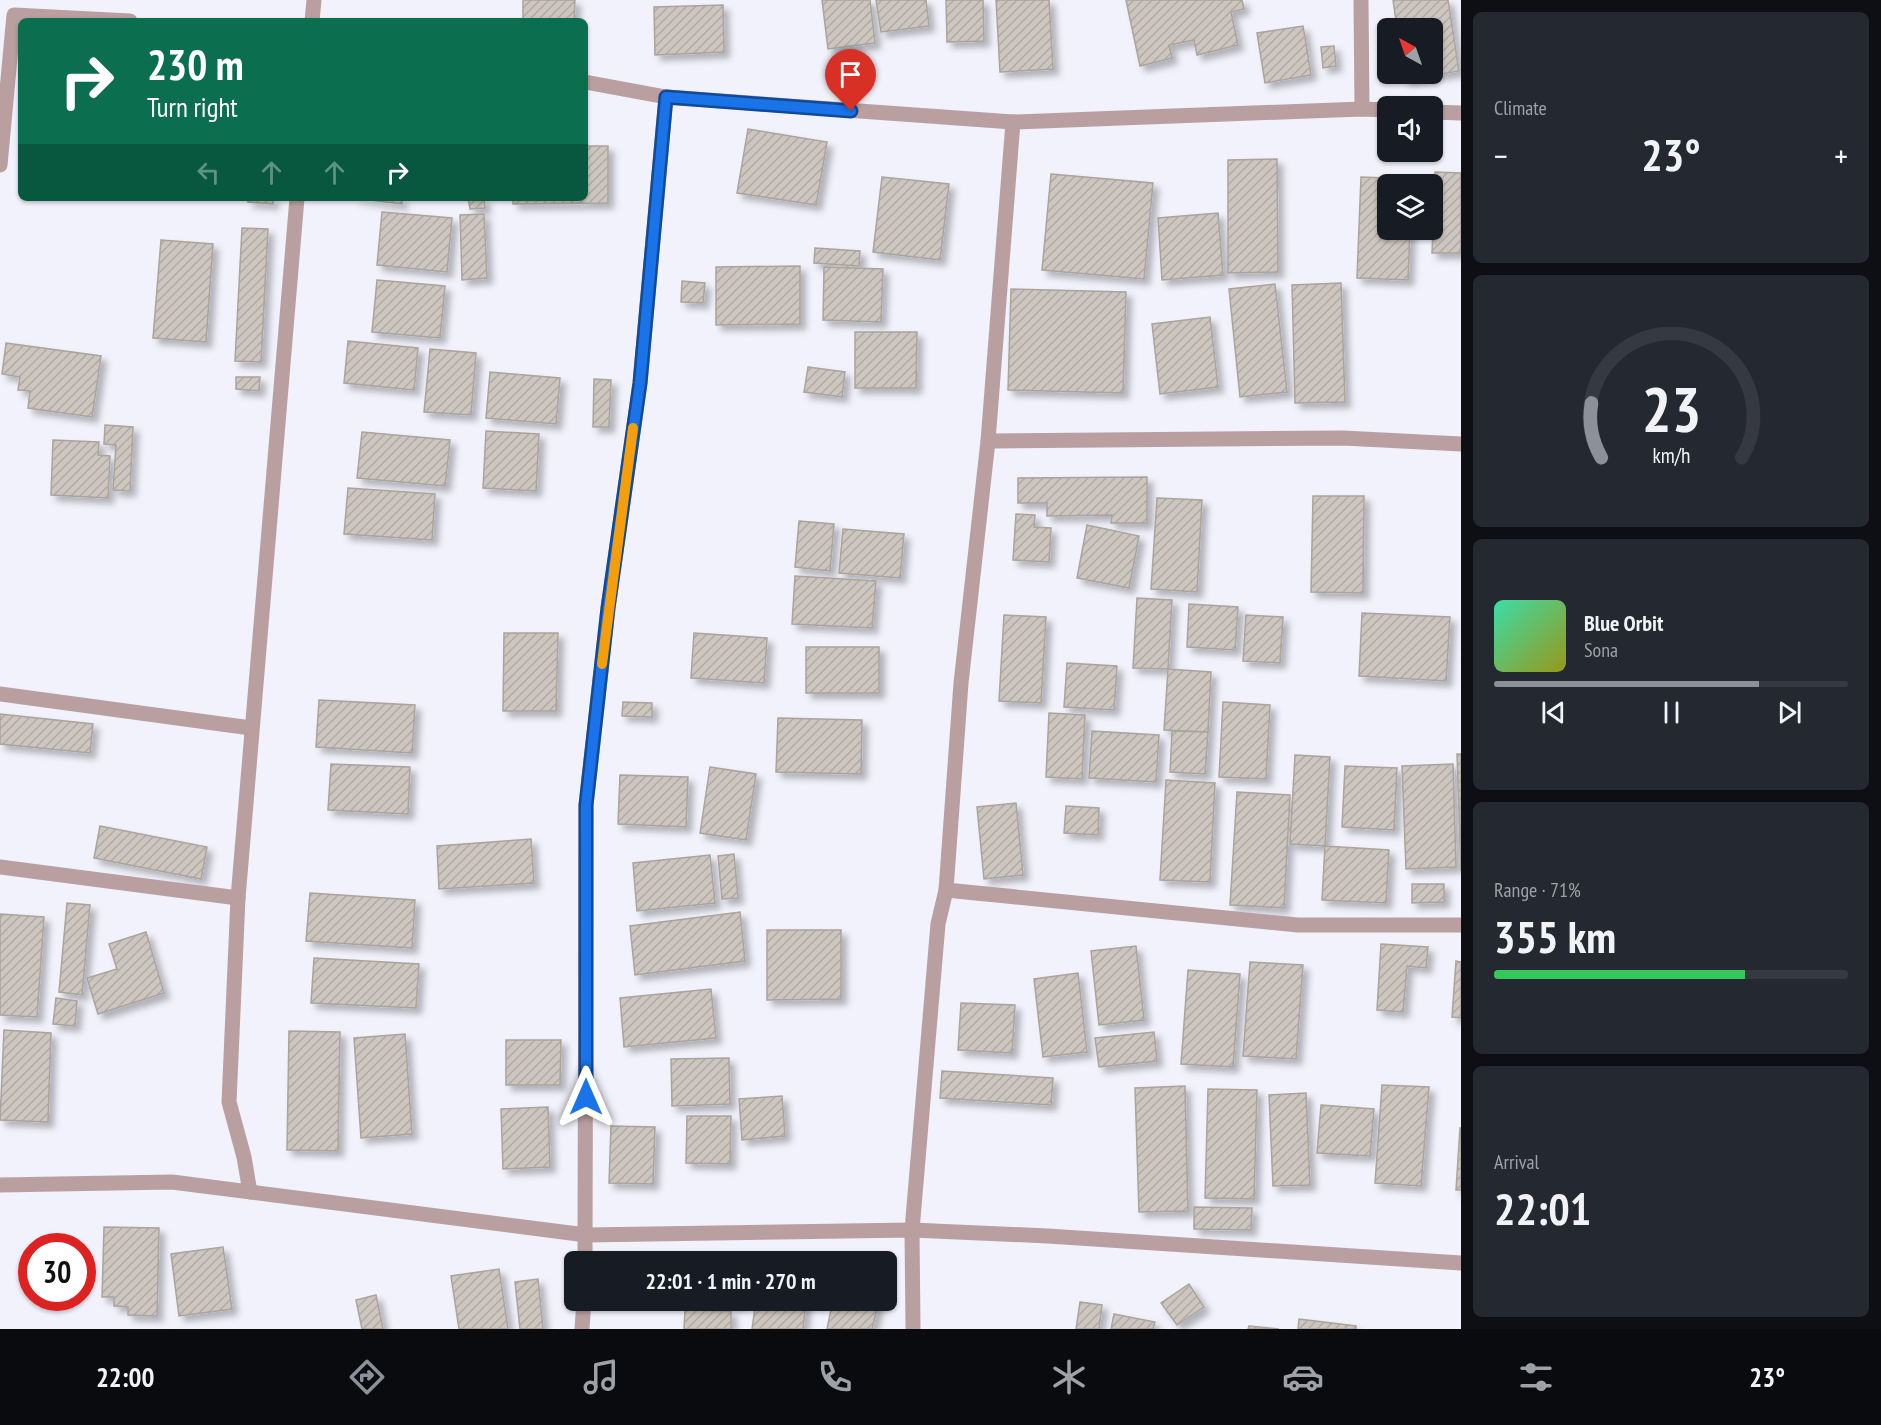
<!DOCTYPE html>
<meta charset="utf-8">
<style>
body{margin:0;font-family:"PT Sans Narrow",sans-serif;background:#242831;color:#f1f3f6;height:100vh;display:flex;flex-direction:column;font-size:22px;white-space:nowrap}
*{box-sizing:border-box;margin:0}
p{font-size:20px;color:#9ea1a6}
.icon{flex:none;width:33px;height:33px;fill:none;stroke:currentColor;stroke-width:2;stroke-linecap:round;stroke-linejoin:round}
.map{position:relative;flex:1;overflow:hidden}
.drawer{display:flex;flex-direction:column;gap:12px;padding:12px;background:#0d0f14;width:420px}
.drawer>*{flex:none}
.banner{position:absolute;left:18px;top:18px;width:570px;height:183px;border-radius:9px;box-shadow:0 2px 4px #0004;background:#0b6e4f;color:#fff;overflow:hidden}
.needle{width:39px;rotate:320deg}
.controls{position:absolute;left:1377px;top:18px;display:grid;gap:12px}
.controls a{display:grid;place-items:center;width:66px;height:66px;border-radius:9px;background:#171b24;box-shadow:0 2px 4px #0004;font-size:30px}
.speed{position:absolute;left:18px;top:1233px;display:flex;gap:12px;font-size:30px;font-weight:700;text-align:center}
.speed>*{display:grid;place-content:center;width:78px;height:78px;border-radius:50%;background:#171b24;box-shadow:0 2px 4px #0004;line-height:1}
.speed .limit{border:9px solid #d22;background:#fff;color:#111}
.pin{position:absolute;display:grid;place-items:center;width:51px;height:51px;color:#fff;margin:-62px -26px;border-radius:50% 50% 50% 0;rotate:-45deg;box-shadow:0 0 6px #0007}
.pin .icon{rotate:45deg}
.me{position:absolute;width:66px;margin:-33px;rotate:0deg;stroke-linejoin:round;filter:drop-shadow(0 0 4px #0008)}
.turn{display:flex;align-items:center;gap:21px;height:126px;padding:0 30px;font-size:27px}
.turn .icon{width:78px;height:78px;stroke-width:2.5}
.turn b{display:block;font-size:42px;line-height:51px}
.lanes{display:flex;align-items:center;height:57px;padding:0 30px;background:#0003;justify-content:center;gap:30px;direction:ltr}
.lanes .off{opacity:.35}
.big{font-size:45px;font-weight:700;line-height:1.1}
.drawer .card{flex:1;display:flex;flex-direction:column;justify-content:center;gap:9px;min-width:0;padding:0 21px;border-radius:9px;background:#242831}
.drawer .dial{align-items:center;gap:0}
.dial svg{height:156px;overflow:visible;fill:none;stroke:#363941;stroke-width:7;stroke-linecap:round;text-anchor:middle}
.dial text{fill:#f1f3f6;stroke:none}
.song{display:flex;align-items:center;gap:18px}
.cover{width:72px;height:72px;border-radius:9px;background:linear-gradient(135deg,hsl(160 70% 55%),hsl(60 70% 35%))}
.played{height:6px;border-radius:3px;background:linear-gradient(90deg,#8c9099 75%,#363941 75%)}
.keys{display:flex;justify-content:space-around;direction:ltr}
.heat{display:flex;justify-content:space-between;align-items:center;font-size:33px;direction:ltr}
.charge{height:9px;border-radius:4px;background:linear-gradient(90deg,#34c759 71%,#363941 0)}
.trip{position:absolute;left:564px;top:1251px;width:333px;height:60px;border-radius:9px;background:#171b24;box-shadow:0 2px 4px #0004;font-weight:700;line-height:60px;text-align:center}
.tab-bar{display:flex;height:96px;justify-content:space-around;align-items:center;background:#090b0e;color:#9ea1a6}
.tab-bar .icon{width:42px;height:42px}
.tab-bar .active{color:#8c9099}
.tab-bar b{font-size:27px;color:#f1f3f6}
main{display:flex;flex:1;min-height:0}
.map>svg:first-child{display:block}
.building{fill:url(#building-hatch);stroke:#aaa49d;stroke-width:1.5;filter:url(#shadow)}
.lines{fill:none;stroke-linecap:round;stroke-linejoin:round}
.minor{stroke:#b99fa0;stroke-width:15}
.route-casing{stroke:#114b97;stroke-width:15}
.route{stroke:#1a73e8;stroke-width:10}
.slow{stroke:#f59e0b;stroke-width:10}
</style>
<main>
<div class="map">
<svg width="1461" height="1329" viewBox="0 0 1461 1329">
<defs>
<pattern id="building-hatch" width="6" height="6" patternUnits="userSpaceOnUse" patternTransform="scale(1.5)"><rect width="6" height="6" fill="#cdc6bf"/><path d="M-1 1l2-2M0 6l6-6M5 7l2-2" fill="none" stroke="#b0aaa4"/></pattern>
<filter id="shadow"><feDropShadow dx="5.5" dy="5.5" stdDeviation="3" flood-color="#0004"/></filter>
</defs>
<rect width="100%" height="100%" fill="#f2f2fc"/>
<g class="building">
<polygon points="523,0 575,0 574,21 523,21"/>
<polygon points="822,0 870,0 875,43 828,49"/>
<polygon points="876,0 926,0 929,26 881,32"/>
<polygon points="946,0 983,0 984,41 947,42"/>
<polygon points="996,0 1049,0 1053,69 1000,72"/>
<polygon points="1126,0 1242,0 1244,9 1231,12 1238,45 1197,55 1194,40 1169,45 1172,58 1140,66"/>
<polygon points="1393,0 1448,0 1459,71 1405,80 1404,74 1432,74 1432,28 1397,28"/>
<polygon points="723,5 724,52 655,55 654,7"/>
<polygon points="1303,26 1311,75 1265,83 1257,33"/>
<polygon points="1334,46 1336,66 1323,68 1321,47"/>
<polygon points="748,129 827,142 816,205 737,193"/>
<polygon points="585,146 608,146 608,203 513,204 513,198 585,198"/>
<polygon points="1277,159 1278,272 1228,273 1228,160"/>
<polygon points="1435,172 1461,173 1461,253 1432,253"/>
<polygon points="1051,174 1153,183 1144,279 1042,270"/>
<polygon points="882,177 949,184 940,260 873,252"/>
<polygon points="1361,177 1413,179 1412,184 1388,184 1388,230 1410,230 1408,280 1357,278"/>
<polygon points="248,198 273,198 273,204 248,202"/>
<polygon points="353,198 402,198 402,204"/>
<polygon points="468,198 484,198 485,208 470,209"/>
<polygon points="382,212 452,218 447,272 377,265"/>
<polygon points="1218,213 1223,275 1162,280 1158,218"/>
<polygon points="484,214 487,278 462,280 460,215"/>
<polygon points="242,228 268,229 261,362 235,361"/>
<polygon points="161,240 213,244 206,342 153,338"/>
<polygon points="815,248 860,251 859,266 814,263"/>
<polygon points="800,266 800,324 716,325 716,267"/>
<polygon points="824,267 883,269 881,322 823,320"/>
<polygon points="377,280 445,286 440,338 372,332"/>
<polygon points="682,281 705,283 703,303 681,302"/>
<polygon points="1341,283 1345,402 1295,403 1292,285"/>
<polygon points="1275,284 1287,392 1240,397 1229,289"/>
<polygon points="1011,289 1126,292 1123,393 1008,390"/>
<polygon points="1210,317 1218,387 1160,394 1152,324"/>
<polygon points="855,332 917,332 916,388 855,388"/>
<polygon points="348,341 418,348 414,390 344,383"/>
<polygon points="6,343 101,356 92,417 28,408 30,391 18,390 20,377 2,374"/>
<polygon points="430,349 476,353 471,415 424,412"/>
<polygon points="808,367 845,372 842,397 804,392"/>
<polygon points="490,372 560,378 556,424 486,418"/>
<polygon points="236,377 260,377 259,391 236,389"/>
<polygon points="594,379 611,380 609,427 593,427"/>
<polygon points="105,425 133,427 130,491 113,490 116,445 104,444"/>
<polygon points="486,431 539,434 536,491 483,488"/>
<polygon points="362,432 450,440 445,486 357,478"/>
<polygon points="53,440 99,442 98,455 110,456 108,498 51,495"/>
<polygon points="1147,477 1147,523 1111,523 1112,515 1047,516 1047,503 1018,503 1018,478"/>
<polygon points="348,488 435,494 432,540 344,534"/>
<polygon points="1313,496 1364,496 1363,593 1311,592"/>
<polygon points="1157,498 1202,500 1197,592 1151,589"/>
<polygon points="1016,514 1035,515 1034,527 1051,528 1049,562 1013,560"/>
<polygon points="799,521 834,524 830,571 795,567"/>
<polygon points="1087,525 1139,536 1129,588 1077,578"/>
<polygon points="843,529 904,534 900,578 839,573"/>
<polygon points="795,576 876,581 872,628 792,624"/>
<polygon points="1137,598 1172,600 1168,669 1133,668"/>
<polygon points="1189,604 1238,607 1235,650 1187,647"/>
<polygon points="1362,613 1450,617 1446,681 1359,676"/>
<polygon points="1004,615 1046,617 1041,703 999,701"/>
<polygon points="1246,615 1283,617 1280,663 1243,661"/>
<polygon points="504,633 558,633 556,711 503,711"/>
<polygon points="694,633 767,638 764,683 691,678"/>
<rect x="806" y="647" width="73" height="46"/>
<polygon points="1067,663 1117,666 1114,710 1064,707"/>
<polygon points="1168,669 1211,672 1208,732 1164,730"/>
<polygon points="319,700 415,705 412,753 316,747"/>
<polygon points="623,702 652,703 652,717 622,716"/>
<polygon points="1223,702 1270,705 1266,779 1219,777"/>
<polygon points="1049,713 1085,715 1082,779 1046,777"/>
<polygon points="0,714 93,724 90,753 0,744"/>
<polygon points="778,718 862,720 861,774 776,772"/>
<polygon points="1092,731 1159,735 1156,782 1089,778"/>
<polygon points="1172,731 1208,732 1205,774 1170,772"/>
<polygon points="1457,754 1461,754 1461,871"/>
<polygon points="1295,755 1330,757 1325,846 1290,844"/>
<polygon points="331,764 410,767 408,814 328,810"/>
<polygon points="1453,764 1456,867 1406,869 1402,766"/>
<polygon points="1345,766 1397,768 1394,830 1342,827"/>
<polygon points="710,767 756,774 746,840 700,833"/>
<polygon points="620,775 688,777 686,827 618,824"/>
<polygon points="1166,780 1215,783 1210,882 1160,880"/>
<polygon points="1237,792 1290,795 1284,908 1230,905"/>
<polygon points="1016,803 1023,875 984,879 977,807"/>
<polygon points="1066,806 1099,808 1098,835 1064,833"/>
<polygon points="100,826 207,847 201,879 94,858"/>
<polygon points="531,839 534,883 439,889 437,846"/>
<polygon points="1325,846 1389,850 1386,903 1322,900"/>
<polygon points="734,854 738,898 722,899 718,856"/>
<polygon points="710,855 715,903 637,911 633,863"/>
<polygon points="1412,884 1444,884 1444,902 1412,903"/>
<polygon points="310,893 415,900 412,948 306,941"/>
<polygon points="67,903 90,905 82,995 59,992"/>
<polygon points="740,912 745,961 635,975 630,926"/>
<polygon points="0,914 44,917 37,1017 0,1015"/>
<polygon points="767,930 841,930 841,999 767,1000"/>
<polygon points="146,932 164,993 98,1014 87,978 117,969 109,944"/>
<polygon points="1381,944 1428,947 1426,968 1407,966 1403,1012 1377,1010"/>
<polygon points="1136,946 1144,1020 1099,1025 1091,951"/>
<polygon points="314,958 419,964 416,1008 311,1003"/>
<polygon points="1456,961 1461,962 1461,1018 1452,1017"/>
<polygon points="1250,962 1303,965 1296,1059 1243,1056"/>
<polygon points="1188,970 1240,974 1233,1067 1181,1064"/>
<polygon points="1078,973 1087,1052 1043,1057 1034,979"/>
<polygon points="711,989 716,1038 624,1047 620,998"/>
<polygon points="56,998 77,1001 75,1026 53,1024"/>
<polygon points="961,1003 1015,1005 1012,1053 958,1050"/>
<polygon points="4,1030 51,1033 48,1122 0,1120"/>
<polygon points="289,1031 340,1032 338,1151 287,1150"/>
<polygon points="1154,1032 1157,1061 1099,1067 1095,1038"/>
<polygon points="405,1034 412,1134 361,1138 354,1038"/>
<polygon points="506,1040 561,1040 560,1085 506,1085"/>
<polygon points="729,1058 730,1104 672,1106 671,1059"/>
<polygon points="942,1071 1053,1078 1051,1105 940,1098"/>
<polygon points="1382,1085 1429,1087 1421,1186 1375,1183"/>
<polygon points="1185,1086 1188,1211 1139,1212 1135,1088"/>
<polygon points="1208,1089 1257,1090 1254,1199 1205,1198"/>
<polygon points="1306,1093 1310,1185 1273,1186 1269,1095"/>
<polygon points="782,1096 785,1136 742,1140 739,1099"/>
<polygon points="1321,1105 1374,1109 1370,1156 1317,1153"/>
<polygon points="548,1107 550,1167 503,1169 501,1109"/>
<polygon points="687,1116 731,1116 730,1164 686,1163"/>
<polygon points="611,1126 655,1127 653,1184 609,1183"/>
<polygon points="1460,1128 1461,1128 1461,1190 1456,1190"/>
<polygon points="1194,1207 1252,1208 1251,1230 1194,1229"/>
<polygon points="104,1227 159,1228 157,1316 128,1315 128,1307 114,1306 114,1297 102,1297"/>
<polygon points="223,1247 232,1309 179,1316 171,1254"/>
<polygon points="499,1269 508,1329 459,1329 451,1276"/>
<polygon points="538,1279 543,1329 520,1329 515,1282"/>
<polygon points="1189,1284 1204,1307 1177,1325 1161,1303"/>
<polygon points="376,1295 383,1329 362,1329 356,1300"/>
<polygon points="685,1300 740,1300 739,1304"/>
<polygon points="756,1300 806,1300 803,1329 752,1329"/>
<polygon points="833,1300 879,1300 872,1329 827,1329"/>
<polygon points="1080,1302 1102,1305 1099,1329 1076,1329"/>
<polygon points="685,1310 731,1311 731,1329 684,1329"/>
<polygon points="1114,1314 1155,1322 1153,1329 1111,1329"/>
<polygon points="1299,1319 1356,1326 1356,1329 1298,1329"/>
<polygon points="1249,1326 1279,1329 1248,1329"/>
</g>
<g class="lines">
<g class="minor">
<polyline points="1361,0 1362,109"/>
<polyline points="312,21 314,0"/>
<polyline points="585,82 666,97 1013,122 1362,109 1388,110"/>
<polyline points="1432,112 1461,113"/>
<polyline points="0,165 14,15 130,21"/>
<polyline points="988,441 1343,438 1461,444"/>
<polyline points="0,694 251,728"/>
<polyline points="0,867 238,898"/>
<polyline points="946,890 1298,925 1461,925"/>
<polyline points="0,1185 172,1182 586,1235 912,1230 1048,1236 1461,1263"/>
<polyline points="250,1192 244,1157 229,1102 238,898 297,198"/>
<polyline points="585,1262 586,805 608,608 640,383 666,97"/>
<polyline points="582,1329 584,1300"/>
<polyline points="913,1329 912,1230 938,924 946,890 961,683 988,441 1013,122"/>
</g>
</g>
<g class="lines">
<g class="route-casing">
<polyline id="route" points="586,1097 586,805 608,608 640,383 666,97 851,111"/>
</g>
<use href="#route" class="route"/>
<polyline class="slow" points="602,664 633,428"/>
</g>
</svg>
<div class="controls">
<a><svg class="needle" viewBox="-14 -14 28 28"><path d="M0-13l5 13h-10z" fill="#e53935"/><path d="M0 13l5-13h-10z" fill="#9ea1a6"/></svg></a>
<a><svg class="icon" aria-label="sound" viewBox="0 0 24 24"><path d="M4 9h4l5-4v14l-5-4H4zM17 9q2 3 0 6"/></svg></a>
<a><svg class="icon" aria-label="layers" viewBox="0 0 24 24"><path d="M12 4l9 5-9 5-9-5zM3 14l9 5 9-5"/></svg></a>
</div>
<div class="speed"><div class="limit">30</div></div>
<div class="pin" style="left:851px;top:111px;background:#d93025"><svg class="icon" aria-label="arrive" viewBox="0 0 24 24"><path d="M6 21V4h12l-3 4 3 4H6"/></svg></div>
<svg class="me" style="left:586px;top:1097px" viewBox="-20 -20 40 40"><path d="M0-17L14 15 0 8-14 15z" fill="#1a73e8" stroke="#fff" stroke-width="4"/></svg>
<div class="trip">22:01 · 1 min · 270 m</div>
<div class="banner">
<div class="turn"><svg class="icon" aria-label="right" viewBox="0 0 24 24"><path d="M7 20v-9h11M14 6l5 5-5 5"/></svg><div><b>230 m</b>Turn right</div></div>
<div class="lanes"><svg class="icon off" aria-label="left" viewBox="0 0 24 24"><path d="M17 20v-9H6M10 6l-5 5 5 5"/></svg><svg class="icon off" aria-label="ahead" viewBox="0 0 24 24"><path d="M12 20V5M6 11l6-6 6 6"/></svg><svg class="icon off" aria-label="ahead" viewBox="0 0 24 24"><path d="M12 20V5M6 11l6-6 6 6"/></svg><svg class="icon" aria-label="right" viewBox="0 0 24 24"><path d="M7 20v-9h11M14 6l5 5-5 5"/></svg></div>
</div>
</div>
<section class="drawer">
<div class="card"><p>Climate</p>
<div class="heat"><a>−</a><b class="big">23°</b><a>+</a></div>
</div>
<div class="card dial"><svg viewBox="0 0 100 80">
<path d="M14 69A42 42 0 1 1 86 69"/>
<path d="M14 69A42 42 0 0 1 9 41" stroke="#8c9099"/>
<text x="50" y="56" font-size="32" font-weight="700">23</text>
<text x="50" y="72" font-size="11">km/h</text>
</svg></div>
<div class="card">
<div class="song"><i class="cover"></i><div><b>Blue Orbit</b><p>Sona</p></div></div>
<div class="played"></div>
<div class="keys"><svg class="icon" aria-label="previous" viewBox="0 0 24 24"><path d="M18 5L8 12l10 7zM5 5v14"/></svg><svg class="icon" aria-label="pause" viewBox="0 0 24 24"><path d="M8 5v14M16 5v14"/></svg><svg class="icon" aria-label="next" viewBox="0 0 24 24"><path d="M6 5l10 7-10 7zM19 5v14"/></svg></div>
</div>
<div class="card"><p>Range · 71%</p><b class="big">355 km</b><div class="charge"></div></div>
<div class="card"><p>Arrival</p><b class="big">22:01</b></div>
</section>
</main>
<nav class="tab-bar">
<b>22:00</b>
<svg class="icon active" aria-label="directions" viewBox="0 0 24 24"><path d="M12 3l9 9-9 9-9-9zM9 14v-3h6M13 9l2 2-2 2"/></svg>
<svg class="icon" aria-label="music" viewBox="0 0 24 24"><path d="M9 18V5l10-2v13"/><circle cx="6" cy="18" r="3"/><circle cx="16" cy="16" r="3"/></svg>
<svg class="icon" aria-label="phone" viewBox="0 0 24 24"><path d="M5 4h4l2 5-3 2q2 4 5 5l2-3 5 2v4C11 20 4 13 5 4z"/></svg>
<svg class="icon" aria-label="climate" viewBox="0 0 24 24"><path d="M12 3v18M4 7l16 10M4 17L20 7"/></svg>
<svg class="icon" aria-label="car" viewBox="0 0 24 24"><path d="M5 17H2v-5l4-1 3-4h7l3 4 3 1v5h-3M9 17h6M6 11h13"/><circle cx="7" cy="17" r="2"/><circle cx="17" cy="17" r="2"/></svg>
<svg class="icon" aria-label="filters" viewBox="0 0 24 24"><path d="M4 7h16M4 17h16"/><circle cx="9" cy="7" r="2"/><circle cx="15" cy="17" r="2"/></svg>
<b>23°</b>
</nav>
